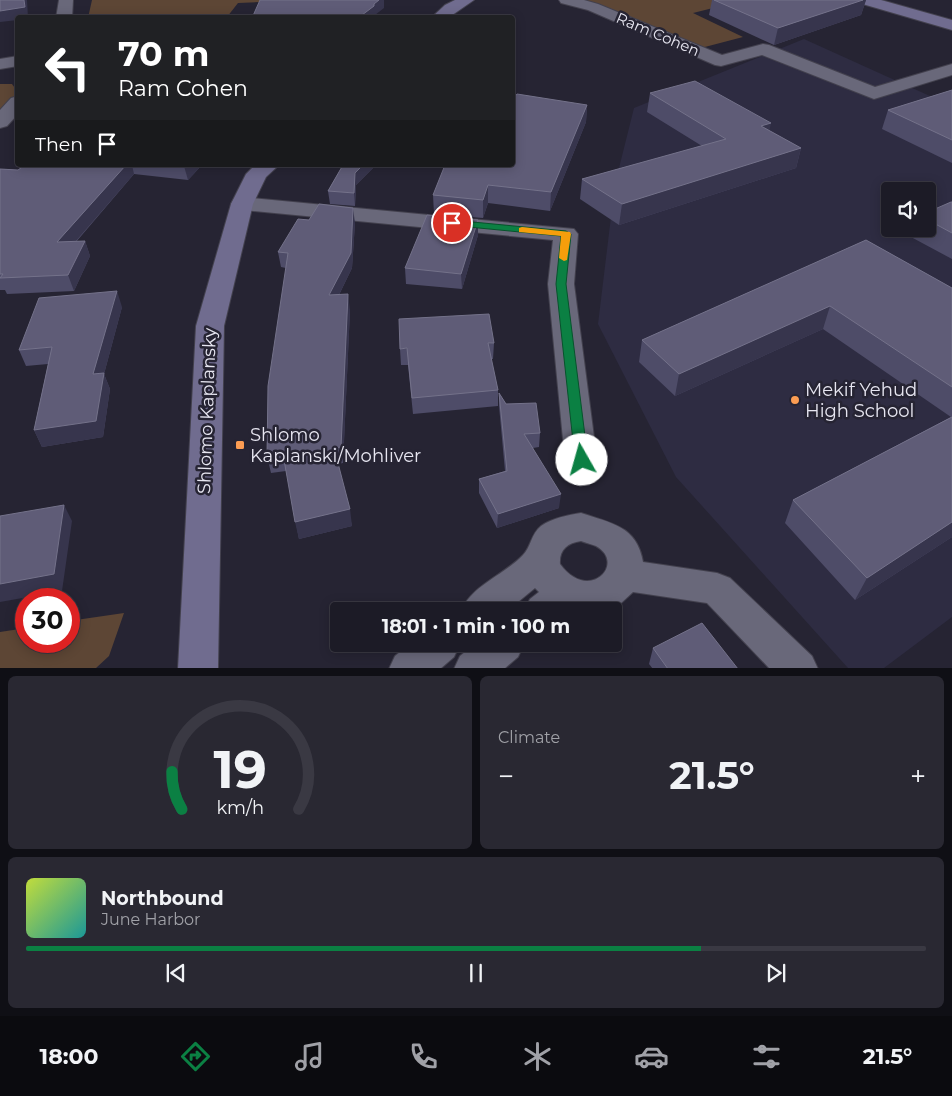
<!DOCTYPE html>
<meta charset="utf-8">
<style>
body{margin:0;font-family:Montserrat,sans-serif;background:#292832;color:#f1f3f6;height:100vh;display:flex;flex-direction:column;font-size:19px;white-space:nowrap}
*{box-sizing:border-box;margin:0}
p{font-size:16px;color:#a0a1a7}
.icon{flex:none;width:28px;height:28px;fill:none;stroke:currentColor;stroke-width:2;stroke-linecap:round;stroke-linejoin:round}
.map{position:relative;height:668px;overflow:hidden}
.drawer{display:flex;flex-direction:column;gap:8px;padding:8px;background:#0f0f15;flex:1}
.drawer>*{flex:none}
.hud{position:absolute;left:15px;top:15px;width:500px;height:152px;border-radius:5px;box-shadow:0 2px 12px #0003,0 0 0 1px #3a3943;background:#202124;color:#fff;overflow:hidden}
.tools{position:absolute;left:881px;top:182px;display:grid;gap:10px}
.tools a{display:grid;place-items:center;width:55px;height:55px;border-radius:5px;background:#1c1b26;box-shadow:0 2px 12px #0003,0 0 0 1px #3a3943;font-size:25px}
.speed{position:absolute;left:15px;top:588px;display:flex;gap:10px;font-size:25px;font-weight:700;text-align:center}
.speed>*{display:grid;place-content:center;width:65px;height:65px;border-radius:50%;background:#1c1b26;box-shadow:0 2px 12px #0003,0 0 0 1px #3a3943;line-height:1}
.speed .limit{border:8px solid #d22;background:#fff;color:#111}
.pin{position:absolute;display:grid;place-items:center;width:42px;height:42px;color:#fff;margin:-21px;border:2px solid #fff;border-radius:50%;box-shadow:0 1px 5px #0007}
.me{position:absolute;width:55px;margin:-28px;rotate:353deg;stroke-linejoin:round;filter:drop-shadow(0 0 4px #0008)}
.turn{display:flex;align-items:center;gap:18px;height:105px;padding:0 20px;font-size:22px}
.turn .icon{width:65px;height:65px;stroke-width:2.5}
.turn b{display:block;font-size:35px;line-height:42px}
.then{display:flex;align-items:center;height:48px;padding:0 20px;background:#0003;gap:10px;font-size:19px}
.big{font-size:38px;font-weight:700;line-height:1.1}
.drawer .tile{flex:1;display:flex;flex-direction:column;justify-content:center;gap:8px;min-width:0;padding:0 18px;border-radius:8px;background:#292832}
.drawer .dial{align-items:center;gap:0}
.dial svg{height:130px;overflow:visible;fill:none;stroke:#3a3943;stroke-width:7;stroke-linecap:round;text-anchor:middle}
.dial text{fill:#f1f3f6;stroke:none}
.song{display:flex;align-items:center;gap:15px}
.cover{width:60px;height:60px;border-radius:8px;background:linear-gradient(135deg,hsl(70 70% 55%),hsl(180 70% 35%))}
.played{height:5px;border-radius:2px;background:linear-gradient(90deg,#0b8043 75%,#3a3943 75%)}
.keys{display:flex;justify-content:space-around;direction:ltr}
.heat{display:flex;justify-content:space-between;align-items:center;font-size:28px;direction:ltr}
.drawer .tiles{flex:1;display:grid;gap:8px;grid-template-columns:1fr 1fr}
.tile:last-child{grid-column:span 2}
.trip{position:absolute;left:330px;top:602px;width:292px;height:50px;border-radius:5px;background:#1c1b26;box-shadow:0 2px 12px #0003,0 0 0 1px #3a3943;font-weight:700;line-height:50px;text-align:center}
.menu{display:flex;height:80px;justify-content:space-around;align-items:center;background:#0b0b0f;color:#a0a1a7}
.menu .icon{width:35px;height:35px}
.menu .selected{color:#0b8043}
.menu b{font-size:22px;color:#f1f3f6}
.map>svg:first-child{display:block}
.built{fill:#2e2c42;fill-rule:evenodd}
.green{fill:#5d4635}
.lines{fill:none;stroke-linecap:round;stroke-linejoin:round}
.street-casing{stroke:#43414e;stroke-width:2}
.secondary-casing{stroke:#43414e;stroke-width:2}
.street{fill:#69687a;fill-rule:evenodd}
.secondary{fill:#706c8f;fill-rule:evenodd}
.wall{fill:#4e4c68}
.shaded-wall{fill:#37354d}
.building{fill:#5f5c77;stroke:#74728a}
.route{fill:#0b8043;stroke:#07532c}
.slow{fill:#f59e0b}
.poi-dot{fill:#fc9d53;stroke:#262433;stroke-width:2}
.labels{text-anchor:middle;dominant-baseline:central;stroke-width:5;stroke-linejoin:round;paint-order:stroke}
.far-street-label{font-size:15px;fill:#e7e6f1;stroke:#262433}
.poi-label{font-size:18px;fill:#e7e6f1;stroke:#262433;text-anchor:start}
.street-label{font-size:18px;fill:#e7e6f1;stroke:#262433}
</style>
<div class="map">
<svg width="952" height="669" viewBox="0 0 952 669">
<rect width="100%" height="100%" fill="#262433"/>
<path class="built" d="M804,39L952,106V617L884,668H848L676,477L598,324L615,184L634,108ZM890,191H928V229H890Z"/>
<g class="green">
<polygon points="92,0 301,0 238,3 227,17 88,18"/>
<polygon points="581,0 745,0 693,13 743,37 701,48"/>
<polygon points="0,84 12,84 17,91 17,102 0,122"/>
<polygon points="124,613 109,656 96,668 0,668 0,632 26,628 26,641 69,641 69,621"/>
</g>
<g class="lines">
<g class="street-casing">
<g id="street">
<polygon points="59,0 73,0 72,18 56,18"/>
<polygon points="559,0 584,0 598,4 722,55 763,44 769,45 875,87 952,64 952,75 874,99 762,55 721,66 715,65 588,10 561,3"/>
<polygon points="18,56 18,66 0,69 0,59"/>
<polygon points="18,96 18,114 7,126 0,128 0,110 11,98"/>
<polygon points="242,197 574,229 578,234 574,284 597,460 592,469 581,472 570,469 565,460 548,284 553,240 234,209 231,204 234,199"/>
<path d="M581,513C611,523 637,526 643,562L717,573L730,578L812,656L818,669H770L707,603L633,592L619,605L600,611H524L530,599L539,592L535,588L507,611H461C472,585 504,575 523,555C531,547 531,534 541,526C552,518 568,515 581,513ZM581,541C586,543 591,544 596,546C627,563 589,604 560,564C559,550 567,543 581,541Z"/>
<polygon points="410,644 460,644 454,657 440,669 389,669 395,656"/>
<polygon points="475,644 524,644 518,657 504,669 454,669 460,656"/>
</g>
</g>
<g class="secondary-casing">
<g id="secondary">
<polygon points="455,0 474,0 448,18 431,18 445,5"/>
<polygon points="857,0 881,0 952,20 952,30 859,3"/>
<polygon points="255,165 279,165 266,177 253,204 224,326 218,669 178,669 196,326 231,204 246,174"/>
</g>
</g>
<use href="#street" class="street"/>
<use href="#secondary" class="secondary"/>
</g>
<g class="wall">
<polygon points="712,0 866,0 861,15 774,45 709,15"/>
<polygon points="952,90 952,163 882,129 888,110"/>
<polygon points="650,93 770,131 801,148 796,168 619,225 580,199 582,179 702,146 647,112"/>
<polygon points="587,105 586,122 550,211 488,203 483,218 434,214 433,195 512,165"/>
<polygon points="25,165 202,165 188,180 134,174 76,242 85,241 90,256 74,291 7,294 5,290 0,290 0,169 18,170"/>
<polygon points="343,165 376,165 356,185 355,206 330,204 328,191"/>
<polygon points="952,202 952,259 911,237 914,229 928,229 928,212"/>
<polygon points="309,220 355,223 352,268 339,295 350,310 343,463 338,464 352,526 299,539 286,471 271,473 267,456 286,268 281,267 278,252"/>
<polygon points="478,235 462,289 406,284 405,268"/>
<polygon points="866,240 952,288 952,537 855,600 785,523 793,500 951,417 823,329 675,396 639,362 642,340"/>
<polygon points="122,307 104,374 110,389 103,437 42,447 34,430 48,364 26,366 19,350"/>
<polygon points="494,343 493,359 491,359 498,390 498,406 413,414 408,365 401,365 400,349"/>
<polygon points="499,393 506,404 540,433 539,447 533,448 559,508 497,528 479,493 479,479 505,471 499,406"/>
<polygon points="653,648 738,669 653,669 649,664"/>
</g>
<g class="shaded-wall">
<polygon points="24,0 27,0 28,18 18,18 18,20 0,22 0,11"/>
<polygon points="379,0 384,0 384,8 375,15 375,18 358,18"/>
<polygon points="863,0 866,0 861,15 774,45 778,28"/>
<polygon points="587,105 586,122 550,211 551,192"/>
<polygon points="771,123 767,143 761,126"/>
<polygon points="801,148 796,168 619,225 622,204"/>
<polygon points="126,165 132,165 134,174 62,257 57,242"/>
<polygon points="186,165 202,165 188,180 184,166"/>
<polygon points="363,165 376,165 356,185 355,206 354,193 355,173"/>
<polygon points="488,185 488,203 483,218 483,200"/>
<polygon points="353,208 355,223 352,268 331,311 329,295"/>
<polygon points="478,220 478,235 462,289 461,274"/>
<polygon points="85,241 90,256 74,291 68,275"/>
<polygon points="117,291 122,307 104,374 110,389 103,437 42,447 34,430 93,374"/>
<polygon points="348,294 350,310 343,463 341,447"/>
<polygon points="830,306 823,329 675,396 679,374"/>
<polygon points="561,494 559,508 497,528 498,514"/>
<polygon points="64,505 72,521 62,591 0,602 0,584"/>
<polygon points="350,509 352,526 299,539 295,522"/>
<polygon points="952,522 952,537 855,600 867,578"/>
</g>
<g class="building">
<polygon points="0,0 24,0 25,7 0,11"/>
<polygon points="260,0 379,0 374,4 374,6 358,18 252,18"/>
<polygon points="714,0 863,0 778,28"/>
<polygon points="695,81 771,123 761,126 801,148 622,204 582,179 726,139 650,93"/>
<polygon points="952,90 952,140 888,110"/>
<polygon points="517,94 587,105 551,192 488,185 483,200 433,195 445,165 512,165 512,100"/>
<polygon points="25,165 126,165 57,242 85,241 68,275 0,278 3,274 0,274 0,169 18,170"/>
<polygon points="173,165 186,165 184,166"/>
<polygon points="343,165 363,165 355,173 354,193 328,191"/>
<polygon points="951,202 952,202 952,233 928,220 928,212"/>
<polygon points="319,204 353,208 351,253 329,295 348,294 341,447 334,448 350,509 295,522 283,454 267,456 268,386 288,253 278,252 298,219 309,220"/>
<polygon points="427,215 478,220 461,274 405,268"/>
<polygon points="866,240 952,288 952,387 830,306 679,374 642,340"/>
<polygon points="117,291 93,374 104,373 96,421 34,430 52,347 19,350 39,298"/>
<polygon points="489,314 494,343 488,343 498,390 412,398 407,348 400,349 399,319"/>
<polygon points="499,393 506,404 536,403 540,433 524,434 561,494 498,514 479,479 507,471"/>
<polygon points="952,417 952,522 867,578 793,500"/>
<polygon points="64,505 54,574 0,584 0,516"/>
<polygon points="702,623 738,669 668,669 653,648"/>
</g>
<polygon class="route" points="452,220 566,231 571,234 566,284 588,460 586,464 577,464 575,460 556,284 561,236 448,225 447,223"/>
<polygon class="slow" points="522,227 570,232 571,234 567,260 564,261 559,258 561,236 519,232 519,228"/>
<g class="poi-dot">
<circle cx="795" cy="400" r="5"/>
<rect x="235" y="440" width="10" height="10" rx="2.5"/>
</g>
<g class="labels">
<g class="far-street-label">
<text transform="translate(658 34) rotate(23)">Ram Cohen</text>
</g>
<g class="poi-label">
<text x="805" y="390">Mekif Yehud<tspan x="805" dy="21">High School</tspan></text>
<text x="250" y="435">Shlomo<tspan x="250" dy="21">Kaplanski/Mohliver</tspan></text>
</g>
<g class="street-label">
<text transform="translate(207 411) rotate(-88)">Shlomo Kaplansky</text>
</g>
</g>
</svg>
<div class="tools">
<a><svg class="icon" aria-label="sound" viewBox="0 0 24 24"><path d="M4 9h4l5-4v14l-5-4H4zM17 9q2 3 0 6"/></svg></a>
</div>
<div class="speed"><div class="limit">30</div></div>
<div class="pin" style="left:452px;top:223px;background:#d93025"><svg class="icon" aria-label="arrive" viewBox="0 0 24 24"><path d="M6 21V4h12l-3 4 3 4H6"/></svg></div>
<svg class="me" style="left:582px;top:460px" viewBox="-20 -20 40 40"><circle r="19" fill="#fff"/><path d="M0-13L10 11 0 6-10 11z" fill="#0b8043"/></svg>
<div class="trip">18:01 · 1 min · 100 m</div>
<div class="hud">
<div class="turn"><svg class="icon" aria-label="left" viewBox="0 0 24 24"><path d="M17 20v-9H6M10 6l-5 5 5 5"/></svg><div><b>70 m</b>Ram Cohen</div></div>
<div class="then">Then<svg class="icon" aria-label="arrive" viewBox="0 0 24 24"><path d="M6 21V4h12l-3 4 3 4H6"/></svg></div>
</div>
</div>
<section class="drawer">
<div class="tiles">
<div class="tile dial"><svg viewBox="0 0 100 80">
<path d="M14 69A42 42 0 1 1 86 69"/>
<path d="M14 69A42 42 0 0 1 8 46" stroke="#0b8043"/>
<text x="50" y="56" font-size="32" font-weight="700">19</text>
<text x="50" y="72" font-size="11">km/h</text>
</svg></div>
<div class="tile"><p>Climate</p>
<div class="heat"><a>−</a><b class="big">21.5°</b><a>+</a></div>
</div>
<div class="tile">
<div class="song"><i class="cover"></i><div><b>Northbound</b><p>June Harbor</p></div></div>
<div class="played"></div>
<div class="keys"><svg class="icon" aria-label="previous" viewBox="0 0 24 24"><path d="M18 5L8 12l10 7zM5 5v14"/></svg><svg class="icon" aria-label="pause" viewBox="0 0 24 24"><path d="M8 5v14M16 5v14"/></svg><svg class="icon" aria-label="next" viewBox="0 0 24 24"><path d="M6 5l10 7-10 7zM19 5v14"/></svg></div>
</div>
</div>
</section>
<nav class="menu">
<b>18:00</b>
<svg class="icon selected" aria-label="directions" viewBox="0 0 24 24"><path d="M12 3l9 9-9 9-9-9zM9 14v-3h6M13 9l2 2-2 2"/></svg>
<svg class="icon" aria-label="music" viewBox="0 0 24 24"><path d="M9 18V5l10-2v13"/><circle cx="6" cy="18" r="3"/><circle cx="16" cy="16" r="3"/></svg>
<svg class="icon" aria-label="phone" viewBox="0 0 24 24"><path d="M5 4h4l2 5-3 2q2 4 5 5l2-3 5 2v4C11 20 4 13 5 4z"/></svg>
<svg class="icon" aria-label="climate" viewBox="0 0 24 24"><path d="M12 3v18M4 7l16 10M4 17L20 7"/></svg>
<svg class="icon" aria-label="car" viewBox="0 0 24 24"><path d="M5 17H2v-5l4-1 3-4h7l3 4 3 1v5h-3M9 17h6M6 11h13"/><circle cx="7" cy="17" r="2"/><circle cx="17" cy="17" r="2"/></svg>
<svg class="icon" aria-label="filters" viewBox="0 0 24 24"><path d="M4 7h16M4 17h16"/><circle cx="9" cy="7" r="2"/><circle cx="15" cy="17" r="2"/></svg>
<b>21.5°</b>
</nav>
